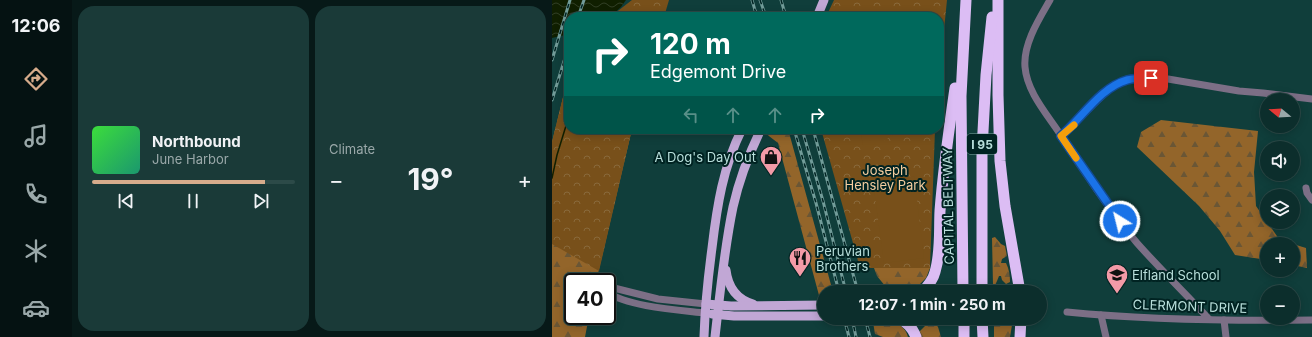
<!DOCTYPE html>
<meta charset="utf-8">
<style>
body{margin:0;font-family:Inter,sans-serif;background:#1a3a38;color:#f1f3f6;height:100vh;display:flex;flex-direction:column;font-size:15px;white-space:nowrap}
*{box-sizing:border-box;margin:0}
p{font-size:13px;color:#9aa8a9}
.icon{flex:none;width:22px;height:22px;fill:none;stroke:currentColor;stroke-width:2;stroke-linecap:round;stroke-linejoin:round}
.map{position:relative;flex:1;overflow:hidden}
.drawer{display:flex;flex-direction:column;gap:6px;padding:6px;background:#071918;width:480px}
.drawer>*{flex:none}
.top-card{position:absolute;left:12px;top:12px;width:380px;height:122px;border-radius:16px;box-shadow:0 2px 10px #0003,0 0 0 1px #2c4a48;background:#00695c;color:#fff;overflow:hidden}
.needle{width:26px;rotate:288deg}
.tools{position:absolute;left:708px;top:93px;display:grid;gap:8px}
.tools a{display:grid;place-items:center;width:40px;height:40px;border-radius:50%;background:#0c2e2c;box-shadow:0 2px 10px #0003,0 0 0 1px #2c4a48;font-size:20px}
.speed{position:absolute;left:12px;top:273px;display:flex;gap:8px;font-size:20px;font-weight:700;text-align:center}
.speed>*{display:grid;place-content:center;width:52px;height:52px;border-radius:50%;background:#0c2e2c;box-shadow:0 2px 10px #0003,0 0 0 1px #2c4a48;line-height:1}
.speed .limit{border:2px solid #111;border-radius:6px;background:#fff;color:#111}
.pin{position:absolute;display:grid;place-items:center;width:34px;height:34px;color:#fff;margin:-17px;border-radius:8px;box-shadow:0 2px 6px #0006}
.me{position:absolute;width:44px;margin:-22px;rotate:324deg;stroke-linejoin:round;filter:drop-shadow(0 0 3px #0008)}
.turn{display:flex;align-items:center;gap:14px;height:84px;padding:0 20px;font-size:18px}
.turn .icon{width:52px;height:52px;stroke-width:2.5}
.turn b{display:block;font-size:28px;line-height:34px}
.lanes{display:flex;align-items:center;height:38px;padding:0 20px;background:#0003;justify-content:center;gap:20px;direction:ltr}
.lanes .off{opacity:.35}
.big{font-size:30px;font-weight:700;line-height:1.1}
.drawer .widget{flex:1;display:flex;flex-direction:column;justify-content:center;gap:6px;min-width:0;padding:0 14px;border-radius:16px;background:#1a3a38}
.song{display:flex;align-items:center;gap:12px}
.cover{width:48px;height:48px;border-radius:6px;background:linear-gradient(135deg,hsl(120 70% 55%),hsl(160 70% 35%))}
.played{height:4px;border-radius:2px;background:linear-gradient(90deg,#d6ab8b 85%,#2c4a48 85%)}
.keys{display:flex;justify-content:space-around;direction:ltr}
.heat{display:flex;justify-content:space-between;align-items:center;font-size:22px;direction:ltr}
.drawer .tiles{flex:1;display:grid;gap:6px;grid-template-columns:repeat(2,1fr)}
.trip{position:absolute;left:265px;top:285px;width:230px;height:40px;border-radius:20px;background:#0c2e2c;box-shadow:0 2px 10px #0003,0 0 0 1px #2c4a48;font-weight:700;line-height:40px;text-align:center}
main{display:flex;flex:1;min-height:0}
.tabs{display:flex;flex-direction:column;width:72px;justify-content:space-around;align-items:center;background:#051212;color:#9aa8a9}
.tabs .icon{width:28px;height:28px}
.tabs .on{color:#d6ab8b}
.tabs b{font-size:18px;color:#f1f3f6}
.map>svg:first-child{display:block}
.forest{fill:url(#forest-firs)}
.park{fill:url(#park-crowns)}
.pitch{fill:#78501a}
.water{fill:url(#water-waves)}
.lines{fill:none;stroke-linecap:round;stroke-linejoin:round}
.stream{stroke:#101f00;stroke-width:1.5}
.minor{stroke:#7c6f86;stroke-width:7}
.major{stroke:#c1a7d5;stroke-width:9}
.highway{stroke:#dcbdf4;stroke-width:11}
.rail-casing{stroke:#729c99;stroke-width:3}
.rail{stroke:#002322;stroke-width:1.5;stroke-dasharray:4.5;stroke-linecap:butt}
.route-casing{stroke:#114b97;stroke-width:10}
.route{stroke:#1a73e8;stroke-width:7}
.slow{stroke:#f59e0b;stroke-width:7}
.labels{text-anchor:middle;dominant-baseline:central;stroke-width:4;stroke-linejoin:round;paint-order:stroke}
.shield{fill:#002322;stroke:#81a7a4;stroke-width:1}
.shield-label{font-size:12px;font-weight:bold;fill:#b8dfdb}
.poi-label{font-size:13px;fill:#b8dfdb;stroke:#002322;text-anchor:start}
.park-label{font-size:13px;fill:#f5cd9f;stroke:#002322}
.street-label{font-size:13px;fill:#b8dfdb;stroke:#002322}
</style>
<main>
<nav class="tabs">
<b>12:06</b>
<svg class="icon on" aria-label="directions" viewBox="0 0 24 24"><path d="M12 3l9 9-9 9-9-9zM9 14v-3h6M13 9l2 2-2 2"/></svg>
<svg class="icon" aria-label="music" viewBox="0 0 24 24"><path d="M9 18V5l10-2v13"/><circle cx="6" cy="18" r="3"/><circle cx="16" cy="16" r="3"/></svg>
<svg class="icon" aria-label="phone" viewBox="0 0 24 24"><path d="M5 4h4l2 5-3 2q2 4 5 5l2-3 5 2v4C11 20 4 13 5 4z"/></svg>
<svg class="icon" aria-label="climate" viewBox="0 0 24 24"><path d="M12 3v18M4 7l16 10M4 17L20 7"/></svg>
<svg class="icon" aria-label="car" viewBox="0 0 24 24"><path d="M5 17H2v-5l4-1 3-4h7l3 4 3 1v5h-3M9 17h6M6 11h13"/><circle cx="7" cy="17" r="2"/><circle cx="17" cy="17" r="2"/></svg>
</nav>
<section class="drawer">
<div class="tiles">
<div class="widget">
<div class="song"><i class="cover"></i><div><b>Northbound</b><p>June Harbor</p></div></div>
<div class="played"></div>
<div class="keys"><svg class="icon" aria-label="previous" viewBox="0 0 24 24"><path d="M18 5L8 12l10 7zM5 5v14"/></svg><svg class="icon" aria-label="pause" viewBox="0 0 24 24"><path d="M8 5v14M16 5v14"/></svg><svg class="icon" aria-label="next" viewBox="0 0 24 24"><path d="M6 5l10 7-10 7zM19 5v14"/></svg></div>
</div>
<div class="widget"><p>Climate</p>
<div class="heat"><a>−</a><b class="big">19°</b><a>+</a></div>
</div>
</div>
</section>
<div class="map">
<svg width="760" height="337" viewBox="0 0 760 337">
<defs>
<pattern id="forest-firs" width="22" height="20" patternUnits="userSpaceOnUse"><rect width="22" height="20" fill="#93652a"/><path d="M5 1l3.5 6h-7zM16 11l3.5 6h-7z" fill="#6a5635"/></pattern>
<pattern id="park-crowns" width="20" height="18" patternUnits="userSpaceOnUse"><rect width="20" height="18" fill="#78501a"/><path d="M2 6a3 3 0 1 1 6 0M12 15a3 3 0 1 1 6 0" fill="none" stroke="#89693b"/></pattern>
<pattern id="water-waves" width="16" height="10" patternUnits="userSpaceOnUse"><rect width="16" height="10" fill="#101f00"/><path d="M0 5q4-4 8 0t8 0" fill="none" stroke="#313f25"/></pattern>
</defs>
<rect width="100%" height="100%" fill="#103e3b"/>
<g class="forest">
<polygon points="17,73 17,129 80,129 44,282 21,282 21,316 37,316 33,337 0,337 0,142"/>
<polygon points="609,120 706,131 702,172 704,206 727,239 741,244 715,244 715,260 683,255 668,231 647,206 585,147 589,132"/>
<polygon points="215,129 236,129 281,292 272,292 272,299 268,299 226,143 213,133"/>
<path d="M443,237L449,244L453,246L455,256L450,259L449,263H454C457,269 458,275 458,282L454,284L450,280L449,276H447L443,286L441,285L440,238Z"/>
<polygon points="741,244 754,248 755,268 741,265"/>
<polygon points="322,268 378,268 374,278 360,292 338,292 325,276"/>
<polygon points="458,319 460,325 458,337 442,337 442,320"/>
<path d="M336,321C346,324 353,326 356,337H331L323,334L321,322Z"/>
<polygon points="376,323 383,323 386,327 389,337 369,337 367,332"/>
</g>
<g class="park">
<polygon points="80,0 117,0 112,17 58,17"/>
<polygon points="282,0 395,0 387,80 387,17 274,17"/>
<polygon points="17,73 17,129 80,129 47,271 0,244 0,142"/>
<polygon points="269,129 383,129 378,268 308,268"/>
</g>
<g class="pitch">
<polygon points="308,129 348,129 331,142 326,142 316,147 311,145"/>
<polygon points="362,176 372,258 332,263 321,182"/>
</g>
<polygon class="water" points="0,0 74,0 69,7 58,17 17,17 17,34 0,38"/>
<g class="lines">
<polyline class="stream" points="0,178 5,155 17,116"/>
<g class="minor">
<path d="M498,0C487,19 471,44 473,67C475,92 495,114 508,134C532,171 557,210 585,243C608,269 633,293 657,319"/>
<polyline points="509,136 557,89 568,82 581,79 616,79 687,91 711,93 760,99"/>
<polyline points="754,188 755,193 760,200"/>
<polyline points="55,288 62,288 106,299 154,304"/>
<path d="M55,292C76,307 127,310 153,313"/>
<path d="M515,312C595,320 679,321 760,320"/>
<polyline points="549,315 554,337"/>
<polyline points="672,320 674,337"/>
</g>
<g class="major">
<polyline points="265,17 272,0"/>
<path d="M174,270C176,287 184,299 201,304"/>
<polyline points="154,304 179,306 272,305"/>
<polyline points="160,314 182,316 272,316"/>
<path d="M152,337C153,307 156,278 160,248C165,206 171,167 190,129"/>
<path d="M163,337C168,294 172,250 181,207C187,180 197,154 209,129"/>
</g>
<g class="highway">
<polyline points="446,0 446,95 448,161 453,206 468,292"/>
<path d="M370,292C376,286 381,280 383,272C389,252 387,231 388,211C391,170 397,129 403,88"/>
<polyline points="411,292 409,96 414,0"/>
<polyline points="430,292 430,150 434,75 440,17"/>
<path d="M345,318C355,322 360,327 364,337"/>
<polyline points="412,318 412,337"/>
<polyline points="430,318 431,337"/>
<polyline points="468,337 469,318"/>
</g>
<g class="rail-casing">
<g id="rail">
<polyline points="200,0 205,17"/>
<polyline points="208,0 214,17"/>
<polyline points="229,0 234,17"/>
<polyline points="26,17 32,0"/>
<polyline points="0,60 18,0"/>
<polyline points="0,100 17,45"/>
<polyline points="242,129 264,203 287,292"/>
<polyline points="250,129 271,201 294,292"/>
<polyline points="261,129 306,292"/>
<polyline points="292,318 297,337"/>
<polyline points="300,318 304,337"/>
<polyline points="313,318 318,337"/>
</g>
</g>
<use href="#rail" class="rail"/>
</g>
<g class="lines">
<g class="route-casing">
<path id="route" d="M568,221L509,136C529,119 549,87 575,80C582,78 591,78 599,78"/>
</g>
<use href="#route" class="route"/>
<polyline class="slow" points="522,125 509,136 524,158"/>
</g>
<defs>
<g id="shop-pin" transform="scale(1.15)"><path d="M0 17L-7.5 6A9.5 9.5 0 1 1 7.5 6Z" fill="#f39aa7" stroke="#002322"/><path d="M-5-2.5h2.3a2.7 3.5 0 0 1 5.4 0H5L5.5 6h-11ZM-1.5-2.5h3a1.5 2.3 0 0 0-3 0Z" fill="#111"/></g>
<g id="restaurant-pin" transform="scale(1.15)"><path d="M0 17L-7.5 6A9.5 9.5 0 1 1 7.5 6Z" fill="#f39aa7" stroke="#002322"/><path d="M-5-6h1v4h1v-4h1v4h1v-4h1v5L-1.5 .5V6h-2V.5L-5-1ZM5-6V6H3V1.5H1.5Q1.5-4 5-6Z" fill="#111"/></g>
<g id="school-pin" transform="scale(1.15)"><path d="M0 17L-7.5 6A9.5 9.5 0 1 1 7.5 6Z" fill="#f39aa7" stroke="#002322"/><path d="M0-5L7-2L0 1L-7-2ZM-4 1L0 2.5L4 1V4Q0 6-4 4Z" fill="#111"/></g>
</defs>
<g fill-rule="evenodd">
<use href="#shop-pin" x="219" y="157"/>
<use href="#restaurant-pin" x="248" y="258"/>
<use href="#school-pin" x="565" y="275"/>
</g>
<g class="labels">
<rect class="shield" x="415" y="134" width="30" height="20" rx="3"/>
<g class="shield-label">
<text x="430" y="144">I 95</text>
</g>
<g class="poi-label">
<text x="204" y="157" text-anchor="end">A Dog's Day Out</text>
<text x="264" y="251">Peruvian<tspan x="264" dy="15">Brothers</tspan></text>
<text x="580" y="275">Elfland School</text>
</g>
<g class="park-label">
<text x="333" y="170">Joseph<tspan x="333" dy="15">Hensley Park</tspan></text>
</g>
<g class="street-label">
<text transform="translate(396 206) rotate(-91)">CAPITAL BELTWAY</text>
<text transform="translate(638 306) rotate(2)">CLERMONT DRIVE</text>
</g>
</g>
</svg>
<div class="tools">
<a><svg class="needle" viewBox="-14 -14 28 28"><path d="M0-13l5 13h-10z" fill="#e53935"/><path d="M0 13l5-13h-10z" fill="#9aa8a9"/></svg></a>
<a><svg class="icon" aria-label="sound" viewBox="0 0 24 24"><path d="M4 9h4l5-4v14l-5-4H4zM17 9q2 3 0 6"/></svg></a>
<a><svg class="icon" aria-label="layers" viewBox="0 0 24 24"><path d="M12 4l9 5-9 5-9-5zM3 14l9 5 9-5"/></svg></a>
<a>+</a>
<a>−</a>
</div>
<div class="speed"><div class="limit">40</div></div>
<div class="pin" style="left:599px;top:78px;background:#d93025"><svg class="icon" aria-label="arrive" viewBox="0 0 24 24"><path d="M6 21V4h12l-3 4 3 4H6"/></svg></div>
<svg class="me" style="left:568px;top:221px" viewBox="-20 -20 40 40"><circle r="17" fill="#1a73e8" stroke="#fff" stroke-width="3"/><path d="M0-11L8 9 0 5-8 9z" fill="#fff"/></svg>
<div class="trip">12:07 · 1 min · 250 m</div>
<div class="top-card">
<div class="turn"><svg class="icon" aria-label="right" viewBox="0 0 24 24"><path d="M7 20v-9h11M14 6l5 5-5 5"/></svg><div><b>120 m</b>Edgemont Drive</div></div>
<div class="lanes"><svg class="icon off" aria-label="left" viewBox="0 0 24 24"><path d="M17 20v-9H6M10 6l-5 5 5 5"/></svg><svg class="icon off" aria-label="ahead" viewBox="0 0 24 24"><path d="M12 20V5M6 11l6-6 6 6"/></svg><svg class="icon off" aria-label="ahead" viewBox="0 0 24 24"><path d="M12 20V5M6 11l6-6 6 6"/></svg><svg class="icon" aria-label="right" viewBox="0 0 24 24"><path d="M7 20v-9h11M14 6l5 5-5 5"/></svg></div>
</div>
</div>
</main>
